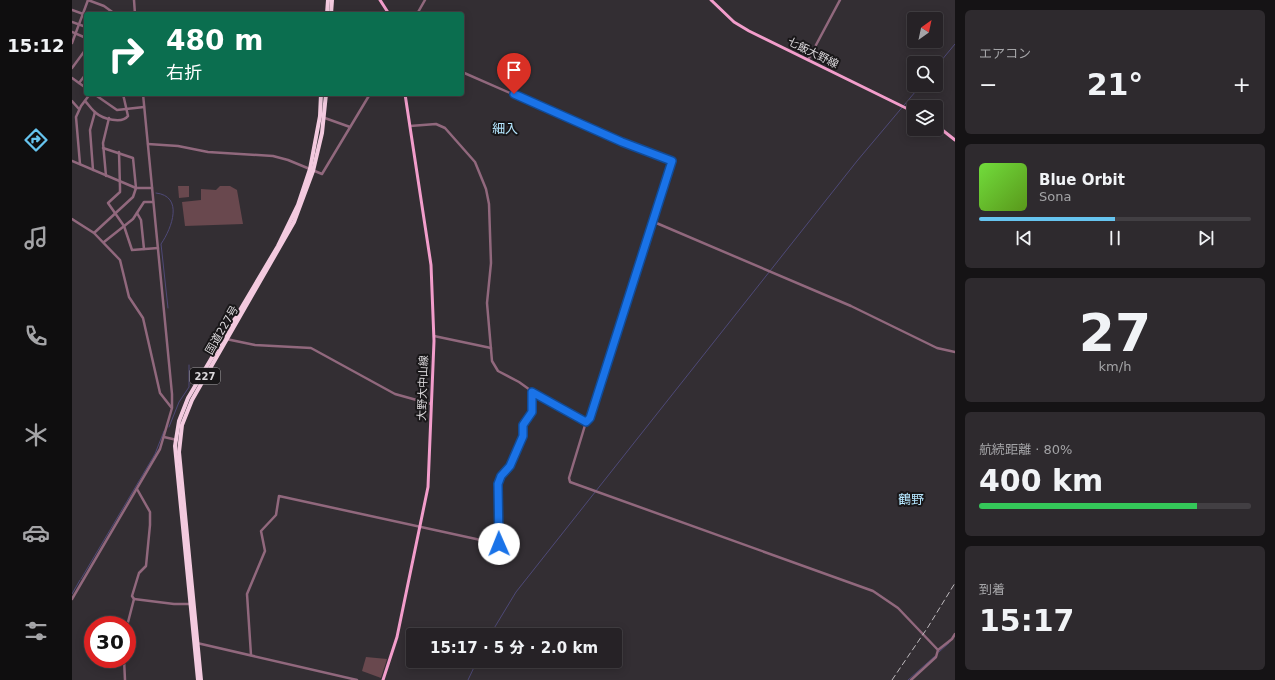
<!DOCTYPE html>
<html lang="ja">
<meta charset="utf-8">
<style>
body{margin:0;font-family:"DejaVu Sans","Noto Sans JP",sans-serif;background:#2e2a2e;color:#f1f3f6;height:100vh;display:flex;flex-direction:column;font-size:15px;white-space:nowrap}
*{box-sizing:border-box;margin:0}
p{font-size:13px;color:#a4a4a7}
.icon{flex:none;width:22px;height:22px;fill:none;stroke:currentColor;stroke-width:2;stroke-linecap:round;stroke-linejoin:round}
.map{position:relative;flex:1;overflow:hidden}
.sheet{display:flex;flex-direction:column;gap:10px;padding:10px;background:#151315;width:320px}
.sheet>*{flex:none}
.guide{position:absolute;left:12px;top:12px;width:380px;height:84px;border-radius:4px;box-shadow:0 2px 10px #0003,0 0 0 1px #423f43;background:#0b6e4f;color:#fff;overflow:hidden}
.needle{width:26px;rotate:33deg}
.fabs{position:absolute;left:835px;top:12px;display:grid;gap:8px}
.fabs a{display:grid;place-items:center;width:36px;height:36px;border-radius:4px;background:#262226;box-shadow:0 2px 10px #0003,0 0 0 1px #423f43;font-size:20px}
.speed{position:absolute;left:12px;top:616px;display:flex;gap:8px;font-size:20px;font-weight:700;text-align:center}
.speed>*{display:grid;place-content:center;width:52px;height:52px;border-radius:50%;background:#262226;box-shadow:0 2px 10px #0003,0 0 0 1px #423f43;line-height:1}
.speed .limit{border:6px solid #d22;background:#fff;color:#111}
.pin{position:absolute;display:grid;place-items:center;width:34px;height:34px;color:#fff;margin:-41px -17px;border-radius:50% 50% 50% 0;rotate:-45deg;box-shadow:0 0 4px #0007}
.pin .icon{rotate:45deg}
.me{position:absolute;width:44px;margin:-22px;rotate:359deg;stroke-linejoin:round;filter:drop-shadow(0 0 3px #0008)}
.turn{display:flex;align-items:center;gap:14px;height:84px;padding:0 16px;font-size:18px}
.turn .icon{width:52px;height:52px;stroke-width:2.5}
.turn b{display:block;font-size:28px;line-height:34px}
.big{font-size:30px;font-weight:800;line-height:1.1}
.sheet .widget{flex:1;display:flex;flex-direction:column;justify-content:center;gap:6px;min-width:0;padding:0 14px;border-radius:6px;background:#2e2a2e}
.sheet .dial{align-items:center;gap:0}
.dial b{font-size:52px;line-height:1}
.song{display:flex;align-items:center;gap:12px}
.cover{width:48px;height:48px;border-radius:6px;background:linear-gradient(135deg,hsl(100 70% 55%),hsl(90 70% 35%))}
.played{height:4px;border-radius:2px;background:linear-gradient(90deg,#66c4ef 50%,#423f43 50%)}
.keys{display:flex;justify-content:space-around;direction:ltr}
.heat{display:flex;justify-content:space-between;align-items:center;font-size:22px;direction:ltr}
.charge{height:6px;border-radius:3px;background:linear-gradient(90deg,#34c759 80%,#423f43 0)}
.trip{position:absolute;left:334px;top:628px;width:216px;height:40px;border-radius:4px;background:#262226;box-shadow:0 2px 10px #0003,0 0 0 1px #423f43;font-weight:800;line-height:40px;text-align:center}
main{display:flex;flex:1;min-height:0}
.tab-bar{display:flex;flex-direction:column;width:72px;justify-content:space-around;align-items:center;background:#0f0e0f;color:#a4a4a7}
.tab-bar .icon{width:28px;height:28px}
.tab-bar .current{color:#66c4ef}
.tab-bar b{font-size:18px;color:#f1f3f6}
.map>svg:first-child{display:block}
.green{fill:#69484e}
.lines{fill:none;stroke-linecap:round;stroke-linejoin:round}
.stream{stroke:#4e4977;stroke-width:1}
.minor{stroke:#91687d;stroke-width:2.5}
.major{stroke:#f29dcb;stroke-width:3}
.highway{stroke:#f3cadf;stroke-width:4}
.rail{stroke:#bebabe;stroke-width:1;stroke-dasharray:6 3;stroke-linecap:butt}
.route-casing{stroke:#114b97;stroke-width:10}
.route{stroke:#1a73e8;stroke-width:7}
.labels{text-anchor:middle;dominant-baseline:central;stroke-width:4;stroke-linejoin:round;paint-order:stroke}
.shield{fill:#191719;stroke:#a29fa2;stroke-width:1}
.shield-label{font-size:10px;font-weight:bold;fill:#dcd9dc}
.street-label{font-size:11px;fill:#dcd9dc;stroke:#191719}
.quarter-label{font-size:13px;fill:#b5e6fe;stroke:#191719}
</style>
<main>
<nav class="tab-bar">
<b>15:12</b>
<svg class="icon current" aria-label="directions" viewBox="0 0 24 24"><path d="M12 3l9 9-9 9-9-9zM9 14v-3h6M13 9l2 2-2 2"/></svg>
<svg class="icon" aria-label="music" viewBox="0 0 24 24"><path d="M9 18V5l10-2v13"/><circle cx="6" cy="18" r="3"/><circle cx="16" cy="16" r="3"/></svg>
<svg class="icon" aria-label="phone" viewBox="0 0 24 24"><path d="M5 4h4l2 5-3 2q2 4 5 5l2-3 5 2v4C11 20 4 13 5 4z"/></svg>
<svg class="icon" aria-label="climate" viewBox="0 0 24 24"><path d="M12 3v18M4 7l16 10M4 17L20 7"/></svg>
<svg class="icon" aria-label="car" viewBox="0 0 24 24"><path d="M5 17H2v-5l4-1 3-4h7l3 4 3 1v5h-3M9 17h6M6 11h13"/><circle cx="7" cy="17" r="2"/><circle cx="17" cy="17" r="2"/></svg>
<svg class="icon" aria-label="filters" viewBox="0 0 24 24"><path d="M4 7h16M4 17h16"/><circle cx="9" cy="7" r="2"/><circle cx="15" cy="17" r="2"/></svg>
</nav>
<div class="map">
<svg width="883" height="680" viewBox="0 0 883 680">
<rect width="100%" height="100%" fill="#332e33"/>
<g class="green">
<polygon points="106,186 117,186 117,197 107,198"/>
<polygon points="148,186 158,186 165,190 171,224 113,226 110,202 129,200 129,189 144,190"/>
<polygon points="294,657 315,659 309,678 290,671"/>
</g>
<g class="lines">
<g class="stream">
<polyline points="864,67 883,44"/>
<path d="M84,193C112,196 100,228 89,244L96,308"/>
<polyline points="97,427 107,402 117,387 117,365"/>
<polyline points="9,579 83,454 92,431"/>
<polyline points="0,594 8,580"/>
<polyline points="418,635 444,592 785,161 849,85"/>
<polyline points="867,652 877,643"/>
<polyline points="396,680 405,661"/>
<polyline points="836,680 863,656"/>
</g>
<g class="minor">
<polyline points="16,0 32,6 43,14"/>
<polyline points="62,0 63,14"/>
<polyline points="0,10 14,15"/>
<polyline points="345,14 353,0"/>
<polyline points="0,22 14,27"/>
<polyline points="0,32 14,38"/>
<polyline points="0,43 16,0"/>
<polyline points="736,60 768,0"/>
<polyline points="0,68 14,49"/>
<polyline points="390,72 550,142 600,161 518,419 514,422 497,478 498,482 801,591 826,608 866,650"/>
<polyline points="0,78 14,88"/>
<polyline points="7,83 14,74"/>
<polyline points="22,94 45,110 72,107"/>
<polyline points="0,101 7,109"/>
<path d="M13,101C17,105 20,110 24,113C31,119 50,124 56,116L51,94"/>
<polyline points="250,117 278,127"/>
<polyline points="338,126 364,124 373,128 403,162 414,189 417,204 419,263 415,303 420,361 426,371 447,382 472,400 514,422"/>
<polyline points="76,144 106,146 136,152 201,156 216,160 250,174 298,94"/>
<polyline points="47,152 48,188 48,192 36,203 52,226 60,250 86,248"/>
<polyline points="0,161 64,188 80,188"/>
<polyline points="8,164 4,117 9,106 18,94"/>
<polyline points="21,170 18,130 23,112"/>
<polyline points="34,176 31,143 37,118"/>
<polyline points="65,213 69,220 72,249"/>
<polyline points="0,219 22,233 48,260 57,297 71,318 88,393 99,407"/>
<polyline points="582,222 779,306 865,348 883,352"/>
<polyline points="22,233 61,197 64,188 61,158 31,148"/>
<polyline points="32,242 61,219 72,202 81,202"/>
<polyline points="362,336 419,348"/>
<polyline points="154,339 183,345 239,348 323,394 359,404"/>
<polyline points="92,437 105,440"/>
<polyline points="0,599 88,449 100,408 100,394 71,94"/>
<polyline points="62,599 102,604 119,604"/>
<polyline points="55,626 62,599 60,596 67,573 74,566 78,525 78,512 65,489"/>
<polyline points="125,643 285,680"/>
<polyline points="179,655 175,594 193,551 189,531 204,515 207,496 427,544 426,484 429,476 438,466 451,436 451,425 460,412 460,392"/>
<polyline points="52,659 53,680"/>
<polyline points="839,680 864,657 866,650 880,639 883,634"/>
</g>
<g class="major">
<polyline points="308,0 317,14"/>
<polyline points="639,0 662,22 677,31 842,112"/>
<polyline points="864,125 883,140"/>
<polyline points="311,680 325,637 356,487 362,341 359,265 333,94"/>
</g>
<g class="highway">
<polyline points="255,14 256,0"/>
<polyline points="259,14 260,0"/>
<polyline points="126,680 103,446 107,421 116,398 206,246 226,205 238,169 248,116 249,94"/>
<polyline points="129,680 107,452 110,425 120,400 222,222 241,171 250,133 254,94"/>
</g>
<polyline class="rail" points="820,680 856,627 883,583"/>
</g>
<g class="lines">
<g class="route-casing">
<polyline id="route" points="427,544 426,484 429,476 438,466 451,436 451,425 460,412 460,392 514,422 518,418 600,161 550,142 442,94"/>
</g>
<use href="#route" class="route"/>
</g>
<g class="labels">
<rect class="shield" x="118" y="368" width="30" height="16" rx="3"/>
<g class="shield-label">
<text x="133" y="376">227</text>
</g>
<g class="street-label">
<text transform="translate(741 53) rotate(26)">七飯大野線</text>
<text transform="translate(150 330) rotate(-60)">国道227号</text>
<text transform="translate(351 388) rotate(-88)">大野大中山線</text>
</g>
<g class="quarter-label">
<text x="433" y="128">細入</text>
<text x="839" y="499">鶴野</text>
</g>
</g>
</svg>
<div class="fabs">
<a><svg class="needle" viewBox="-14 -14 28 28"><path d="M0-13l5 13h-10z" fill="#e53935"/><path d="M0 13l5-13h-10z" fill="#a4a4a7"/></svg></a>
<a><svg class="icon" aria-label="search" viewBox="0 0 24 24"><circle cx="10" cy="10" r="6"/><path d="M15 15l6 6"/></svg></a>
<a><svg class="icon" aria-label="layers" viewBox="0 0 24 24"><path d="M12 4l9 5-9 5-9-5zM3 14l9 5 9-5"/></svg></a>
</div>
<div class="speed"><div class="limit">30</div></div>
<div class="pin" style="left:442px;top:94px;background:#d93025"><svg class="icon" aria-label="arrive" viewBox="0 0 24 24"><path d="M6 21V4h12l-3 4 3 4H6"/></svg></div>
<svg class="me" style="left:427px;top:544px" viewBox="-20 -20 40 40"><circle r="19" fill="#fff"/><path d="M0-13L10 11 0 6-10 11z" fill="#1a73e8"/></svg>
<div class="trip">15:17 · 5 分 · 2.0 km</div>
<div class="guide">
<div class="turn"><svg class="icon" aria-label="right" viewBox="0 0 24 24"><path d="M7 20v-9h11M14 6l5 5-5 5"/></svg><div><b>480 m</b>右折</div></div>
</div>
</div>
<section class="sheet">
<div class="widget"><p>エアコン</p>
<div class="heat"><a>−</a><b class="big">21°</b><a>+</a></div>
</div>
<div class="widget">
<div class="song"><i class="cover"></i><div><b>Blue Orbit</b><p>Sona</p></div></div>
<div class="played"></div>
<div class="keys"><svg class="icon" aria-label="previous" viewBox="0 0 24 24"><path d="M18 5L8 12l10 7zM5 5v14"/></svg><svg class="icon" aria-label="pause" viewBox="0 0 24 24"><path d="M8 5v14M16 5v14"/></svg><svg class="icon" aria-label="next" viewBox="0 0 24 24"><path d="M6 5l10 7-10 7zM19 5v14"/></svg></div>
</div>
<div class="widget dial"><b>27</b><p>km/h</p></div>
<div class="widget"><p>航続距離 · 80%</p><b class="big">400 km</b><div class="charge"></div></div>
<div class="widget"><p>到着</p><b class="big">15:17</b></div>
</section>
</main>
